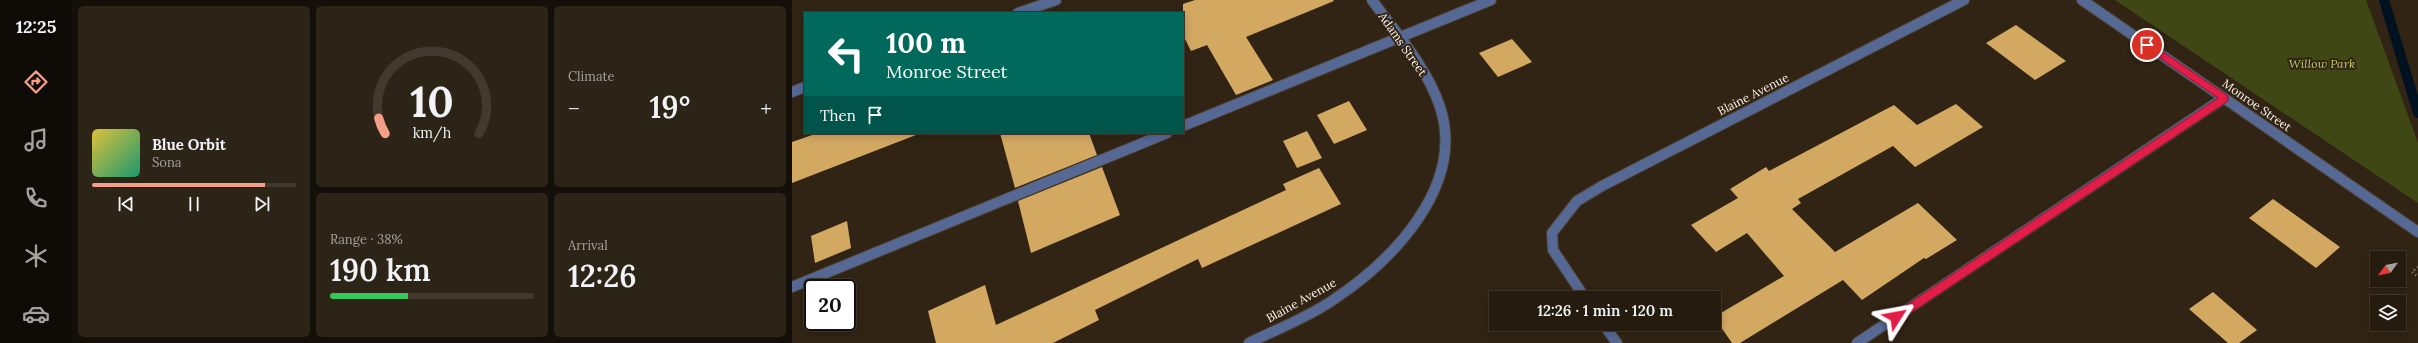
<!DOCTYPE html>
<meta charset="utf-8">
<style>
body{margin:0;font-family:Lora,serif;background:#2d2418;color:#f1f3f6;height:100vh;display:flex;flex-direction:column;font-size:15px;white-space:nowrap}
*{box-sizing:border-box;margin:0}
p{font-size:13px;color:#a3a19e}
.icon{flex:none;width:22px;height:22px;fill:none;stroke:currentColor;stroke-width:2;stroke-linecap:round;stroke-linejoin:round}
.map{position:relative;flex:1;overflow:hidden}
.drawer{display:flex;flex-direction:column;gap:6px;padding:6px;background:#140f08;width:720px}
.drawer>*{flex:none}
.hud{position:absolute;left:12px;top:12px;width:380px;height:122px;border-radius:0px;box-shadow:0 2px 10px #0003,0 0 0 1px #42392f;background:#00695c;color:#fff;overflow:hidden}
.needle{width:26px;rotate:237deg}
.fabs{position:absolute;left:1578px;top:251px;display:grid;gap:8px}
.fabs a{display:grid;place-items:center;width:36px;height:36px;border-radius:0px;background:#251b0f;box-shadow:0 2px 10px #0003,0 0 0 1px #42392f;font-size:20px}
.speed{position:absolute;left:12px;top:279px;display:flex;gap:8px;font-size:20px;font-weight:700;text-align:center}
.speed>*{display:grid;place-content:center;width:52px;height:52px;border-radius:50%;background:#251b0f;box-shadow:0 2px 10px #0003,0 0 0 1px #42392f;line-height:1}
.speed .limit{border:2px solid #111;border-radius:6px;background:#fff;color:#111}
.pin{position:absolute;display:grid;place-items:center;width:34px;height:34px;color:#fff;margin:-17px;border:2px solid #fff;border-radius:50%;box-shadow:0 1px 4px #0007}
.me{position:absolute;width:44px;margin:-22px;rotate:56deg;stroke-linejoin:round;filter:drop-shadow(0 0 3px #0008)}
.turn{display:flex;align-items:center;gap:14px;height:84px;padding:0 16px;font-size:18px}
.turn .icon{width:52px;height:52px;stroke-width:2.5}
.turn b{display:block;font-size:28px;line-height:34px}
.then{display:flex;align-items:center;height:38px;padding:0 16px;background:#0003;gap:8px;font-size:15px}
.big{font-size:30px;font-weight:600;line-height:1.1}
.drawer .card{flex:1;display:flex;flex-direction:column;justify-content:center;gap:6px;min-width:0;padding:0 14px;border-radius:6px;background:#2d2418}
.drawer .dial{align-items:center;gap:0}
.dial svg{height:104px;overflow:visible;fill:none;stroke:#42392f;stroke-width:7;stroke-linecap:round;text-anchor:middle}
.dial text{fill:#f1f3f6;stroke:none}
.song{display:flex;align-items:center;gap:12px}
.cover{width:48px;height:48px;border-radius:6px;background:linear-gradient(135deg,hsl(50 70% 55%),hsl(160 70% 35%))}
.played{height:4px;border-radius:2px;background:linear-gradient(90deg,#f49e87 85%,#42392f 85%)}
.keys{display:flex;justify-content:space-around;direction:ltr}
.heat{display:flex;justify-content:space-between;align-items:center;font-size:22px;direction:ltr}
.charge{height:6px;border-radius:3px;background:linear-gradient(90deg,#34c759 38%,#42392f 0)}
.drawer .tiles{flex:1;display:grid;gap:6px;grid-template-columns:repeat(3,1fr)}
.card:first-child{grid-row:span 2}
.trip{position:absolute;left:697px;top:291px;width:232px;height:40px;border-radius:0px;background:#251b0f;box-shadow:0 2px 10px #0003,0 0 0 1px #42392f;font-weight:600;line-height:40px;text-align:center}
main{display:flex;flex:1;min-height:0}
.tabs{display:flex;flex-direction:column;width:72px;justify-content:space-around;align-items:center;background:#0f0b06;color:#a3a19e}
.tabs .icon{width:28px;height:28px}
.tabs .current{color:#f49e87}
.tabs b{font-size:18px;color:#f1f3f6}
.map>svg:first-child{display:block}
.green{fill:#3f4815}
.lines{fill:none;stroke-linecap:round;stroke-linejoin:round}
.stream{stroke:#001220;stroke-width:10}
.building{fill:#d3a962}
.minor-casing{stroke:#4d4132;stroke-width:12}
.path{stroke:#998e81;stroke-width:2.5;stroke-dasharray:1 3;stroke-linecap:butt}
.minor{stroke:#566994;stroke-width:10}
.route{fill:#e11d48;stroke:#92132f}
.labels{text-anchor:middle;dominant-baseline:central;stroke-width:4;stroke-linejoin:round;paint-order:stroke}
.street-label{font-size:12px;fill:#fbf2e8;stroke:#312414}
.park-label{font-size:12px;font-style:italic;fill:#b8cd64;stroke:#312414}
</style>
<main>
<nav class="tabs">
<b>12:25</b>
<svg class="icon current" aria-label="directions" viewBox="0 0 24 24"><path d="M12 3l9 9-9 9-9-9zM9 14v-3h6M13 9l2 2-2 2"/></svg>
<svg class="icon" aria-label="music" viewBox="0 0 24 24"><path d="M9 18V5l10-2v13"/><circle cx="6" cy="18" r="3"/><circle cx="16" cy="16" r="3"/></svg>
<svg class="icon" aria-label="phone" viewBox="0 0 24 24"><path d="M5 4h4l2 5-3 2q2 4 5 5l2-3 5 2v4C11 20 4 13 5 4z"/></svg>
<svg class="icon" aria-label="climate" viewBox="0 0 24 24"><path d="M12 3v18M4 7l16 10M4 17L20 7"/></svg>
<svg class="icon" aria-label="car" viewBox="0 0 24 24"><path d="M5 17H2v-5l4-1 3-4h7l3 4 3 1v5h-3M9 17h6M6 11h13"/><circle cx="7" cy="17" r="2"/><circle cx="17" cy="17" r="2"/></svg>
</nav>
<section class="drawer">
<div class="tiles">
<div class="card">
<div class="song"><i class="cover"></i><div><b>Blue Orbit</b><p>Sona</p></div></div>
<div class="played"></div>
<div class="keys"><svg class="icon" aria-label="previous" viewBox="0 0 24 24"><path d="M18 5L8 12l10 7zM5 5v14"/></svg><svg class="icon" aria-label="pause" viewBox="0 0 24 24"><path d="M8 5v14M16 5v14"/></svg><svg class="icon" aria-label="next" viewBox="0 0 24 24"><path d="M6 5l10 7-10 7zM19 5v14"/></svg></div>
</div>
<div class="card dial"><svg viewBox="0 0 100 80">
<path d="M14 69A42 42 0 1 1 86 69"/>
<path d="M14 69A42 42 0 0 1 9 57" stroke="#f49e87"/>
<text x="50" y="56" font-size="32" font-weight="700">10</text>
<text x="50" y="72" font-size="11">km/h</text>
</svg></div>
<div class="card"><p>Climate</p>
<div class="heat"><a>−</a><b class="big">19°</b><a>+</a></div>
</div>
<div class="card"><p>Range · 38%</p><b class="big">190 km</b><div class="charge"></div></div>
<div class="card"><p>Arrival</p><b class="big">12:26</b></div>
</div>
</section>
<div class="map">
<svg width="1626" height="343" viewBox="0 0 1626 343">
<rect width="100%" height="100%" fill="#312414"/>
<polygon class="green" points="1323,0 1574,0 1626,143 1626,203"/>
<g class="lines">
<polyline class="stream" points="1592,0 1626,113"/>
</g>
<g class="building">
<polygon points="403,0 541,0 542,1 454,37 481,80 444,95 415,45 399,51 391,35 391,4"/>
<polygon points="1224,25 1274,61 1243,80 1194,43"/>
<polygon points="720,39 740,62 706,77 687,53"/>
<polygon points="557,101 575,130 542,144 525,115"/>
<polygon points="1164,104 1191,127 1123,167 1101,146 1006,199 1009,203 1000,209 1043,252 1126,203 1165,240 1134,259 1132,258 1070,300 1051,280 948,343 940,343 922,317 992,276 955,233 924,252 899,225 946,198 938,189 974,167 977,171 1102,105 1125,125"/>
<polygon points="515,131 530,158 505,168 491,141"/>
<polygon points="26,133 123,133 124,135 0,183 0,142"/>
<polygon points="208,133 297,133 305,155 223,188"/>
<polygon points="310,167 328,215 239,253 226,201"/>
<polygon points="527,168 549,204 410,268 406,259 303,310 307,320 261,343 144,343 136,311 193,285 204,325 494,190 491,184"/>
<polygon points="1481,199 1548,247 1524,268 1457,218"/>
<polygon points="55,221 59,248 23,263 19,236"/>
<polygon points="1421,292 1465,330 1447,343 1436,343 1397,309"/>
</g>
<g class="lines">
<g class="minor-casing">
<g id="minor">
<polyline points="1290,0 1626,232"/>
<polyline points="226,13 264,0"/>
<polyline points="0,92 13,87"/>
<polyline points="391,126 699,0"/>
<polyline points="0,287 375,133"/>
<polyline points="793,298 761,250 760,233 785,201 810,186 1172,0"/>
<polyline points="811,324 825,343"/>
<path d="M457,343C485,329 515,318 541,300C600,261 674,186 648,107C635,67 604,33 580,0"/>
<polyline points="1065,343 1432,98"/>
</g>
</g>
<polyline class="path" points="1626,267 1620,272 1626,277"/>
<use href="#minor" class="minor"/>
</g>
<polygon class="route" points="1352,43 1358,43 1436,96 1436,101 1108,320 1101,320 1101,314 1426,98 1352,47"/>
<g class="labels">
<g class="street-label">
<text transform="translate(611 44) rotate(55)">Adams Street</text>
<text transform="translate(961 94) rotate(-27)">Blaine Avenue</text>
<text transform="translate(1465 105) rotate(35)">Monroe Street</text>
<text transform="translate(509 300) rotate(-29)">Blaine Avenue</text>
</g>
<g class="park-label">
<text x="1530" y="63">Willow Park</text>
</g>
</g>
</svg>
<div class="fabs">
<a><svg class="needle" viewBox="-14 -14 28 28"><path d="M0-13l5 13h-10z" fill="#e53935"/><path d="M0 13l5-13h-10z" fill="#a3a19e"/></svg></a>
<a><svg class="icon" aria-label="layers" viewBox="0 0 24 24"><path d="M12 4l9 5-9 5-9-5zM3 14l9 5 9-5"/></svg></a>
</div>
<div class="speed"><div class="limit">20</div></div>
<div class="pin" style="left:1355px;top:45px;background:#d93025"><svg class="icon" aria-label="arrive" viewBox="0 0 24 24"><path d="M6 21V4h12l-3 4 3 4H6"/></svg></div>
<svg class="me" style="left:1104px;top:317px" viewBox="-20 -20 40 40"><path d="M0-17L14 15 0 8-14 15z" fill="#e11d48" stroke="#fff" stroke-width="4"/></svg>
<div class="trip">12:26 · 1 min · 120 m</div>
<div class="hud">
<div class="turn"><svg class="icon" aria-label="left" viewBox="0 0 24 24"><path d="M17 20v-9H6M10 6l-5 5 5 5"/></svg><div><b>100 m</b>Monroe Street</div></div>
<div class="then">Then<svg class="icon" aria-label="arrive" viewBox="0 0 24 24"><path d="M6 21V4h12l-3 4 3 4H6"/></svg></div>
</div>
</div>
</main>
